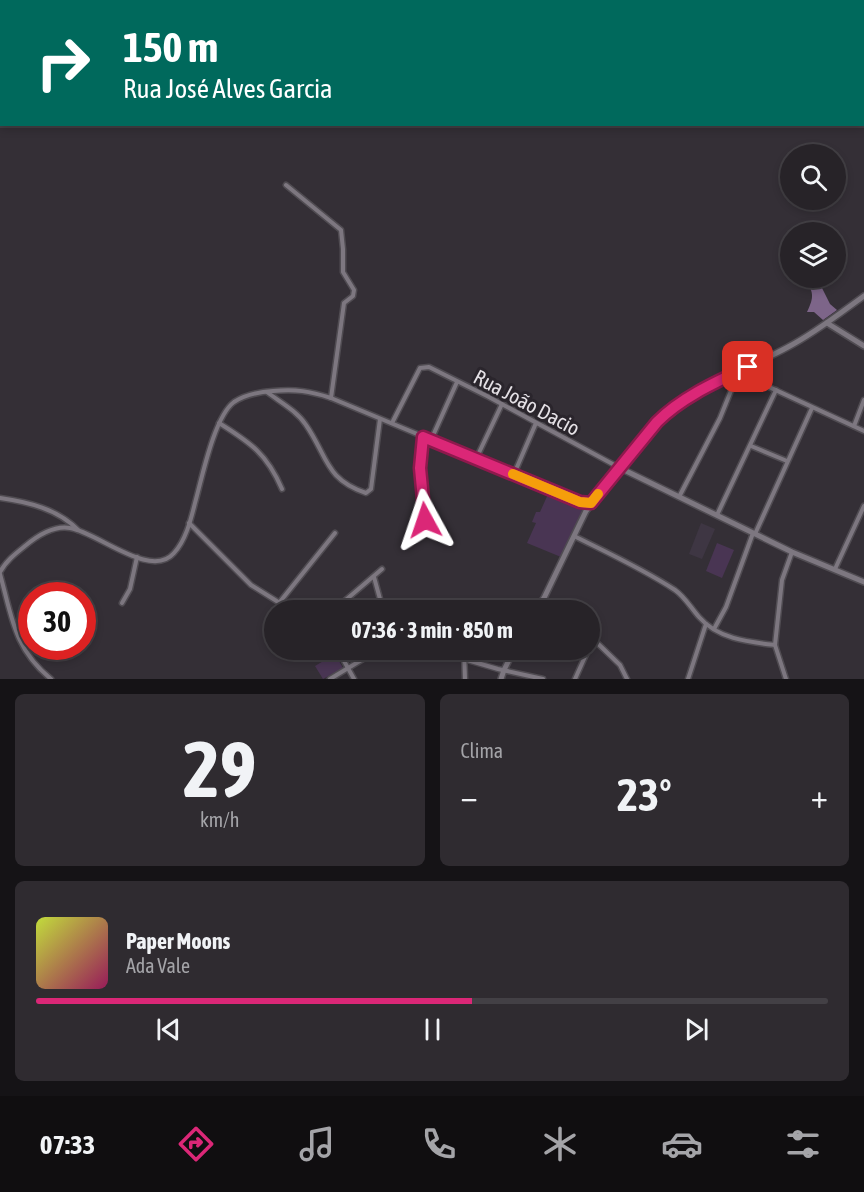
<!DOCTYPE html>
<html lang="pt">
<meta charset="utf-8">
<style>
body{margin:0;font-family:"Asap Condensed",sans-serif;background:#2f2b30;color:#f1f3f6;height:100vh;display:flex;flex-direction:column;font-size:22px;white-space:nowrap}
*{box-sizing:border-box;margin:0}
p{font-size:20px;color:#a4a4a8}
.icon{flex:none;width:33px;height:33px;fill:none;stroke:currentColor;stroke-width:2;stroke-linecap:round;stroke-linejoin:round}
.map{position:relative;height:679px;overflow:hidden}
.details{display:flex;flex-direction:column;gap:15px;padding:15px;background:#151316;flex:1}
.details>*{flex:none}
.top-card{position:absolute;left:0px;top:0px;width:864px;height:126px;box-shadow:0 3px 9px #0003,0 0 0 2px #434045;background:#00695c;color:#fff;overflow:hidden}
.buttons{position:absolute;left:780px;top:144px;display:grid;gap:12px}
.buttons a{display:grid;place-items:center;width:66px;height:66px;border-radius:50%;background:#272328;box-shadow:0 3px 9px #0003,0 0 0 2px #434045;font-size:30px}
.speed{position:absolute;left:18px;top:582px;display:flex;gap:12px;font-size:30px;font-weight:700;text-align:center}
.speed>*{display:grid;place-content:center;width:78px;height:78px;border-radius:50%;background:#272328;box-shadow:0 3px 9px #0003,0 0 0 2px #434045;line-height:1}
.speed .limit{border:9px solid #d22;background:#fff;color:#111}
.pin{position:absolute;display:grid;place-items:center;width:51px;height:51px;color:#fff;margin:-26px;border-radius:12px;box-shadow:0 3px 9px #0006}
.me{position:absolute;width:66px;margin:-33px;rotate:355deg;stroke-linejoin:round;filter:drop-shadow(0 0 4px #0008)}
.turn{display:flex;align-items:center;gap:21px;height:126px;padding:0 24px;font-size:27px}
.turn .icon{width:78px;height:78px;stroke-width:2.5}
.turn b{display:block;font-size:42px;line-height:51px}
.big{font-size:45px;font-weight:700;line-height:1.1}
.details .card{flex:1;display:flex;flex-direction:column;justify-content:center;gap:9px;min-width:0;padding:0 21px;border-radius:9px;background:#2f2b30}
.details .dial{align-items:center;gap:0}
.dial b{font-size:78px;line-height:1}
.song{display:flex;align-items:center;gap:18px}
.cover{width:72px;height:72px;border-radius:9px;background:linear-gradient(135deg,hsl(70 70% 55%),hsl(330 70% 35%))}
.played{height:6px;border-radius:3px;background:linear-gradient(90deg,#db2777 55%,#434045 55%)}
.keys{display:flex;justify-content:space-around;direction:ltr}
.heat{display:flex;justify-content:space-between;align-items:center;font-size:33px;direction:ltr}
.details .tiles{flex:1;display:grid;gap:15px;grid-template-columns:1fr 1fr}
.card:last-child{grid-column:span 2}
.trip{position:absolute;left:264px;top:600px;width:336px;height:60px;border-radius:30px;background:#272328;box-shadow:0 3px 9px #0003,0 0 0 2px #434045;font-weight:700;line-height:60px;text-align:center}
.tab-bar{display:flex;height:96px;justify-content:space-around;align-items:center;background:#100e10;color:#a4a4a8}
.tab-bar .icon{width:42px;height:42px}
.tab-bar .selected{color:#db2777}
.tab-bar b{font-size:27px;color:#f1f3f6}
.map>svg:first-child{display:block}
.built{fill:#3e3643}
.green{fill:#493553}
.water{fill:#7d6589}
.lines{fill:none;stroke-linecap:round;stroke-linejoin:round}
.street-casing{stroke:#504c52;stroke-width:7}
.secondary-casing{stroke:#504c52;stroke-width:8}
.street{stroke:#7d7780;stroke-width:4}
.secondary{stroke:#7d7780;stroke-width:5}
.route-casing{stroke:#8e194d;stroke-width:15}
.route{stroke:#db2777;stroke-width:10}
.slow{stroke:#f59e0b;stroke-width:10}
.labels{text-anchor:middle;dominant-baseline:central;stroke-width:6;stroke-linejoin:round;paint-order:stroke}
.street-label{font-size:21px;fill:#e5e1e6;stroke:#2a252c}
</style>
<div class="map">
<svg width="864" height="679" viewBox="0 0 864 679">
<rect width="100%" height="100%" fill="#342f36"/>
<polygon class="built" points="701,523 715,529 702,559 689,554"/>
<g class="green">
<polygon points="549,492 583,509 561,557 527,543 536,523 532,522 536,512 540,512"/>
<polygon points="717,543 734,550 722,578 706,571"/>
<polygon points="335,654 343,668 323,679 315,666"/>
</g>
<path class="water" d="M805,278H817L830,304L837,310L823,320L814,312H807C815,296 813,292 805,278Z"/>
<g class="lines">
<g class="street-casing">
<g id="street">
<polyline points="717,0 717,2"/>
<polyline points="828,0 829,2"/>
<polyline points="815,2 816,0"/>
<polyline points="862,55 864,57"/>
<polyline points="286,185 341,230 343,249 343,272 354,290 353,296 344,303 331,398"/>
<polyline points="748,367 750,376 756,381 864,431"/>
<path d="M267,392C280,402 297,411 306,425C328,457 325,479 366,493L371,489L380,419"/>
<path d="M219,423C251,443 267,454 282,489"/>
<polyline points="392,423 420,368 429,367 487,396 620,468"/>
<polyline points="854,426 864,400"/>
<polyline points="423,437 420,468 425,520"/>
<polyline points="431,440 457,382"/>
<polyline points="751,446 787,461"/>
<polyline points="476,459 502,404"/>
<polyline points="514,474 536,423"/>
<polyline points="679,497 720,418 739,371"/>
<path d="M0,498C28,502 58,509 78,530"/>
<polyline points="717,515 776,390"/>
<polyline points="189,523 251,585 291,610"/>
<polyline points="755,534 812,408"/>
<path d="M574,536C608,553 643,569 675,590C685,597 691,608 699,617C718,639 748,642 775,645"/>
<polyline points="835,569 864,506"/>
<path d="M0,572C6,561 15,554 25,546C37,536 53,525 70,528C97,532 151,580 174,553C186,540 191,519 195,503C202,478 214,417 234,402C246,394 259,392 273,391C296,389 309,391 331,398L580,502L591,503"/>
<path d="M0,574C12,617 14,649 51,679"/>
<polyline points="374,577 383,610"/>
<polyline points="122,603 130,589 137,557"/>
<polyline points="279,603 335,533"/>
<polyline points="539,605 549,610"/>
<polyline points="456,606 469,610"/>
<polyline points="334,610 382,569"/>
<polyline points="714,629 726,607 753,533"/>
<polyline points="590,636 620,665 627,679"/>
<polyline points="338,650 354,679"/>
<polyline points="433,650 498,669 543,679"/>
<polyline points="464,650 465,679"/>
<polyline points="330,679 378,650"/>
<polyline points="575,679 588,650"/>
<polyline points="688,679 706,624"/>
<polyline points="786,679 775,645 782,580 792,552"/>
</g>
</g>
<g class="secondary-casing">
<g id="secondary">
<polyline points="827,323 864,346"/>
<polyline points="620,468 792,552 864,582"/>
<path d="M536,610L544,598L586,511L657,422C693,387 744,371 788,347C815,333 839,314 864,296"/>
<polyline points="501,679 504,670 514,650"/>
</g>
</g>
<use href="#street" class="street"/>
<use href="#secondary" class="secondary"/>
</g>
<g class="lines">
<g class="route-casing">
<path id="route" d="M425,520L420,468L423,437L580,502L591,503L657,422C682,397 716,382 748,367"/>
</g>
<use href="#route" class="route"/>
<polyline class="slow" points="513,474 580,502 591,503 598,494"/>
</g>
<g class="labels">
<g class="street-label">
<text transform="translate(527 402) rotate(28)">Rua João Dacio</text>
</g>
</g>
</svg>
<div class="buttons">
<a><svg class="icon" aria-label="search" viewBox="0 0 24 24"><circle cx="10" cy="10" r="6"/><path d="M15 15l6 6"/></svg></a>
<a><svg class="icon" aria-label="layers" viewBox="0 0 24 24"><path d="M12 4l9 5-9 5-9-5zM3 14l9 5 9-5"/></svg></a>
</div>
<div class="speed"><div class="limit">30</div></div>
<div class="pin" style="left:748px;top:367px;background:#d93025"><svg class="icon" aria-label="arrive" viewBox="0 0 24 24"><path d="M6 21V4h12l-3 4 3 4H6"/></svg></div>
<svg class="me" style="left:425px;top:520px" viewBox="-20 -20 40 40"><path d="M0-17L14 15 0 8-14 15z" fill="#db2777" stroke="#fff" stroke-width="4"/></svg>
<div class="trip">07:36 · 3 min · 850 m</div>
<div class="top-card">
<div class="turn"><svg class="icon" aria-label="right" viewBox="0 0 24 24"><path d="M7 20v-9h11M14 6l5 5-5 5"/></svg><div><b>150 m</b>Rua José Alves Garcia</div></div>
</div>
</div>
<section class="details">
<div class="tiles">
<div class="card dial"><b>29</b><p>km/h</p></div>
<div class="card"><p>Clima</p>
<div class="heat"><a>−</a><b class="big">23°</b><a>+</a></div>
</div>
<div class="card">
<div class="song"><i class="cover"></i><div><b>Paper Moons</b><p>Ada Vale</p></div></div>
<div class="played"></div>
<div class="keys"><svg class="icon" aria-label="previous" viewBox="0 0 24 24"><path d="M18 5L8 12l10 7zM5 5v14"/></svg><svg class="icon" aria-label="pause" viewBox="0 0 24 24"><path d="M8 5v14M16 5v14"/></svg><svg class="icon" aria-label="next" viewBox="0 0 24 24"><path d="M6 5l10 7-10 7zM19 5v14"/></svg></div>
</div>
</div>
</section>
<nav class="tab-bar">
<b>07:33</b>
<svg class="icon selected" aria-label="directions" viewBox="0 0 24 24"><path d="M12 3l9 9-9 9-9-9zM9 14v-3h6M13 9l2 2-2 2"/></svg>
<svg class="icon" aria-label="music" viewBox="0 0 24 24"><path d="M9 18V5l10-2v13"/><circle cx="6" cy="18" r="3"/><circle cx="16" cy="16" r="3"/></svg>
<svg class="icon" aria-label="phone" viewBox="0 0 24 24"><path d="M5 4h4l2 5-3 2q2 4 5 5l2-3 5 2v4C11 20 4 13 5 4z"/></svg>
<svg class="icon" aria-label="climate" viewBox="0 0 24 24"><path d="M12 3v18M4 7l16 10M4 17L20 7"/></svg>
<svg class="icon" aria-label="car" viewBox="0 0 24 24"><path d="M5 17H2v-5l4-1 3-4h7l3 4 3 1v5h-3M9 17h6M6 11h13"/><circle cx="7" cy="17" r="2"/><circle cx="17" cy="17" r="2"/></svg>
<svg class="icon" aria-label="filters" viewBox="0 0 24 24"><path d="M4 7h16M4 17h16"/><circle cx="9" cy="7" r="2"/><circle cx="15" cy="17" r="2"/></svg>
</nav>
